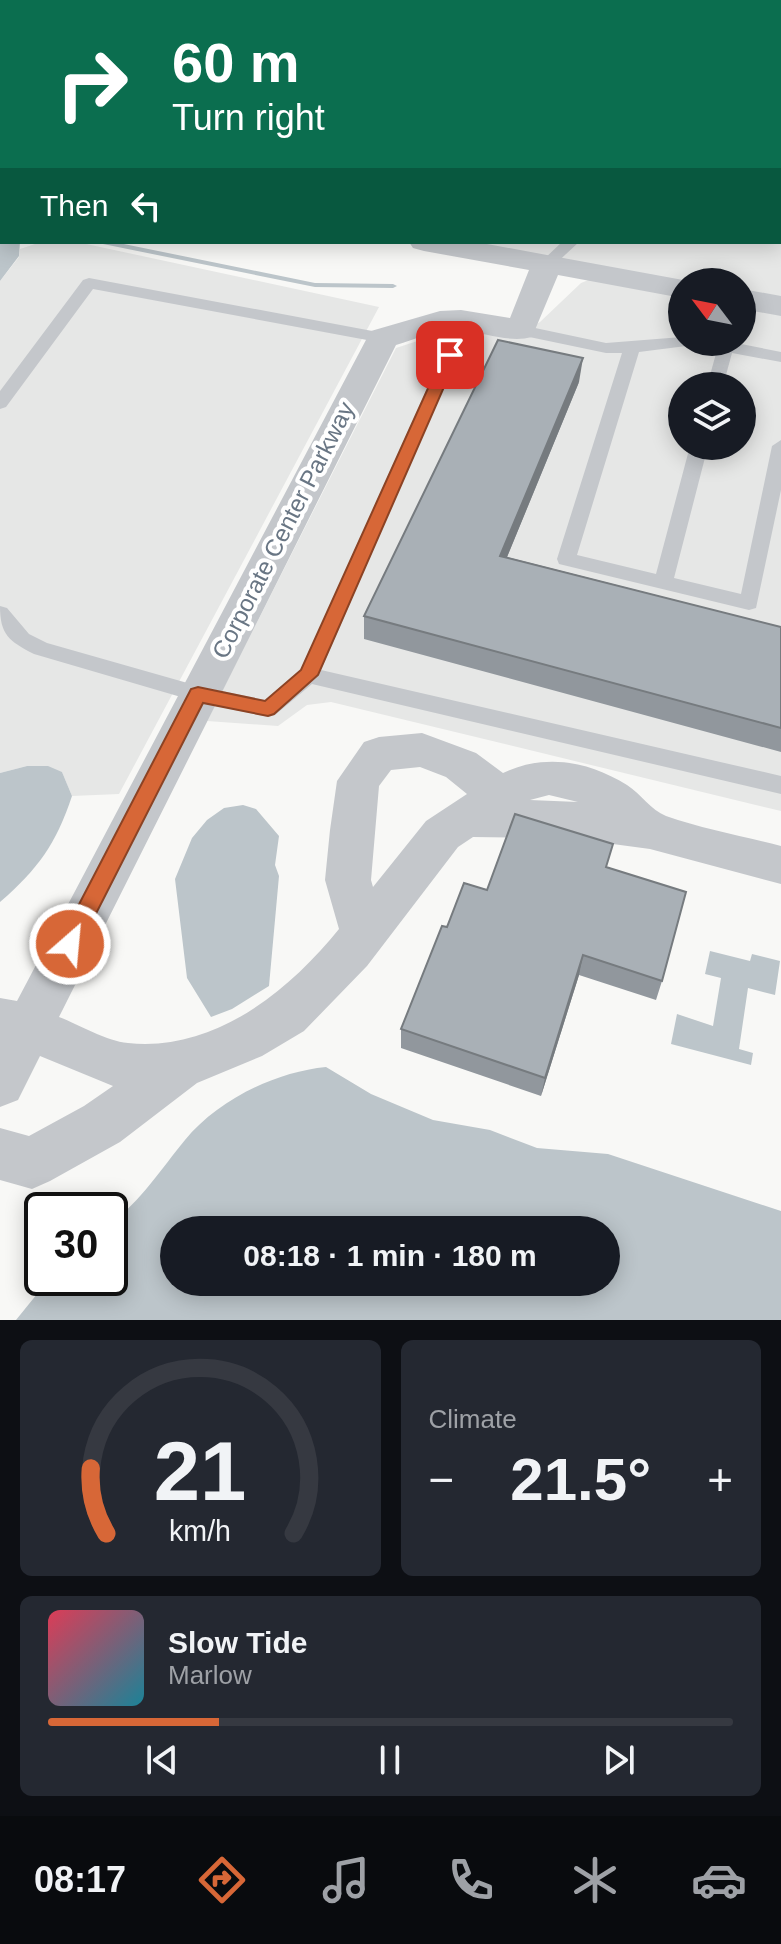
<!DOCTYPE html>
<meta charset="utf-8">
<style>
body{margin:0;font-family:Arial,sans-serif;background:#242831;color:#f1f3f6;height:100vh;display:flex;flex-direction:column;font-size:30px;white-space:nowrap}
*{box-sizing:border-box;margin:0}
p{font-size:26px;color:#9ea1a6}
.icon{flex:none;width:44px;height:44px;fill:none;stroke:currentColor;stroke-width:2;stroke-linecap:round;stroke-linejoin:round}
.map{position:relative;height:1320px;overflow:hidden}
.panel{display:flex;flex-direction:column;gap:20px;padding:20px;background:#0d0f14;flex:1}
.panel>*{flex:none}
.guide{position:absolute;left:0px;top:0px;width:782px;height:244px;box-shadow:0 4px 20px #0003;background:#0b6e4f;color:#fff;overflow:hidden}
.needle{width:52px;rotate:302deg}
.fabs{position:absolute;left:668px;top:268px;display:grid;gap:16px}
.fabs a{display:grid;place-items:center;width:88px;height:88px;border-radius:50%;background:#171b24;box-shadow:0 4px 20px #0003;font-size:40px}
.speed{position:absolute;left:24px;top:1192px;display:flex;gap:16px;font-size:40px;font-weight:700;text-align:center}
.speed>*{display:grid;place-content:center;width:104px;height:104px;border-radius:50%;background:#171b24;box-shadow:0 4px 20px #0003;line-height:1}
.speed .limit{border:4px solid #111;border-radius:12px;background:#fff;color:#111}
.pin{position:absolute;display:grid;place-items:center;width:68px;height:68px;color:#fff;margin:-34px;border-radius:16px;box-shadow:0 4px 12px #0006}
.me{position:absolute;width:88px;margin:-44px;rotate:27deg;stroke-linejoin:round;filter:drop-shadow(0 0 6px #0008)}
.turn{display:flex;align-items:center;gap:28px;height:168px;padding:0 40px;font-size:36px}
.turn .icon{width:104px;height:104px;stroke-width:2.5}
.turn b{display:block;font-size:56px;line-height:68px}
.then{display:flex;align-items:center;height:76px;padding:0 40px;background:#0003;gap:16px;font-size:30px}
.big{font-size:60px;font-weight:700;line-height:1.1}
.panel .widget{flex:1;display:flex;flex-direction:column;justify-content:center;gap:12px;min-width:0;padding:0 28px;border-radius:12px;background:#242831}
.panel .dial{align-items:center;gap:0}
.dial svg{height:208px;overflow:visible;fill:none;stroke:#363941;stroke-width:7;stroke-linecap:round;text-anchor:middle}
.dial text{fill:#f1f3f6;stroke:none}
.song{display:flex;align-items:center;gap:24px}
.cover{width:96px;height:96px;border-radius:12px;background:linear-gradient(135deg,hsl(350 70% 55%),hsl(190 70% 35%))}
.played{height:8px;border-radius:4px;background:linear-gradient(90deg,#d76737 25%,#363941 25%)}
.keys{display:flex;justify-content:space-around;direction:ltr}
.heat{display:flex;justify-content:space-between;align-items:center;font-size:44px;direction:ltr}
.panel .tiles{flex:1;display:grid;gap:20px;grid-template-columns:1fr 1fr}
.widget:last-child{grid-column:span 2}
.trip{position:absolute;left:160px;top:1216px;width:460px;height:80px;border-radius:40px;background:#171b24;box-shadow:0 4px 20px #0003;font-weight:700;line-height:80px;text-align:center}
.tabs{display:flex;height:128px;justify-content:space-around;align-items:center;background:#090b0e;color:#9ea1a6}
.tabs .icon{width:56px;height:56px}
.tabs .current{color:#d76737}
.tabs b{font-size:36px;color:#f1f3f6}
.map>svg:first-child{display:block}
.built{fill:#e6e7e6;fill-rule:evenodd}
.water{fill:#bcc5ca;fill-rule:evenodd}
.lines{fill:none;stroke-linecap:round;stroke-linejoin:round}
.stream{fill:#bcc5ca;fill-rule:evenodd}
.secondary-casing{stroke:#b7bbbf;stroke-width:4}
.service{fill:#c4c7cb;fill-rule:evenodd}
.minor{fill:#c4c7cb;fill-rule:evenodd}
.secondary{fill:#fff;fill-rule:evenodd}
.wall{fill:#91979d}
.shaded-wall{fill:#767b7f}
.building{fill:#a9b0b6;stroke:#767b7f;stroke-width:2}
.route{fill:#d76737;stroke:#8c4324;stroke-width:2}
.labels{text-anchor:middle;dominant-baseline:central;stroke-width:8;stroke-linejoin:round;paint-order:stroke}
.street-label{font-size:24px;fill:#697684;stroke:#fff}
</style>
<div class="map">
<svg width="781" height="1320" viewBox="0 0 781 1320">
<rect width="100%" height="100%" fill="#f8f8f6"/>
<g class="built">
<polygon points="91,0 781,0 781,297 742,291 742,282 688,282 468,242 780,242 780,2 89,2"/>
<polygon points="41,242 77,242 379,307 119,794 72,796 62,772 27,766 0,773 0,281 19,257 20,249"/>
<path d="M591,279L682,297V342H742V308L781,315V811L331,702L307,705L278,726L207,721L396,348L442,333L517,335L540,322L581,283ZM682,386H742V446H682Z"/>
</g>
<g class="water">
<polygon points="0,222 2,242 20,242 19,256 0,281"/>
<path d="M27,766H48L62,772L72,796C56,844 38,869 0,902V773Z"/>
<polygon points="243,805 256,809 279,836 275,865 279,876 269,986 232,1009 211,1017 187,978 175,879 192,838 207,820 224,808"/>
<polygon points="710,951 750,961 752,954 780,961 775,995 748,988 739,1049 753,1053 751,1065 671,1044 677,1014 713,1026 721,978 705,974"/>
<path d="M326,1067L371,1094L433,1120L490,1130L537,1148L608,1154L781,1211V1320H16L50,1278H110V1224C141,1201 161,1169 185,1140C218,1100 275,1072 326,1067ZM606,1230V1282H174V1230Z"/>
</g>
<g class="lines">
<polygon class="stream" points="99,242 114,242 315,283 393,284 397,286 393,288 315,287 103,244"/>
<g class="secondary-casing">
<g id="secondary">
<polygon points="58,0 87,0 56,2"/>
<polygon points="2,48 2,67 0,68 0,49"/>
</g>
</g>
<g class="service">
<polygon points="381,0 398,0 399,2 382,2"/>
<rect x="0" y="31" width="2" height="8"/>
<polygon points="562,242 579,242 552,267 542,267 542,261"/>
<polygon points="89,278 383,333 391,338 383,343 93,289 6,407 0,409 0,391 83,280"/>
<path d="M440,316L448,321L458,355L321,670L781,776V794L312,684L275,715L268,717L198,702L34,654C9,641 0,635 0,606L7,608L29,634L47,643L198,686L265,700L301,670L442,355L432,321Z"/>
<polygon points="521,325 606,343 682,337 682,342 731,342 781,352 781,362 732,353 723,386 707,386 717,350 694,345 639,352 577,555 656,574 690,446 708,446 674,578 741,594 772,446 781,440 781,490 756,608 749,610 559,564 557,559 622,353 606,353 515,334 515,326"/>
</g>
<g class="minor">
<polygon points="0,157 2,158 2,176 0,175"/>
<path d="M409,242H476L694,282H682V298L558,275L532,337C510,343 486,333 464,331C441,328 418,338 396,345L59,1017C80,1025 106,1041 128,1043C214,1052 288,992 339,929L325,880L330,830L337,781L364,742L379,737L422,733L476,753L503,773C545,753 588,761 627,785C641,794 651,810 666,816C703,829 743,836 781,846V884L650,849L568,838L473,837L458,847L367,966L304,1031L262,1056L197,1083L120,1142L50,1181L32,1189L0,1180V1128L29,1136L84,1106L113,1086L40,1056L18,1100L0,1107V998L17,1001L367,338L371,331L440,311L461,310L510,318L529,270L424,251L413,248ZM420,767L446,777L467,794L426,821L373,887L371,880L379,786L391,770ZM549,795L578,802L530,800Z"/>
<polygon points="742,289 781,296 781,316 742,309"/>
</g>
<use href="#secondary" class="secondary"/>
</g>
<g class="wall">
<polygon points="444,0 491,0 488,2 449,2"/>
<polygon points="579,382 507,557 781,627 781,752 364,639 364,616"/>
<polygon points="608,867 662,981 656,1000 579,975 541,1096 401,1048 401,1029 447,927 487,890"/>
</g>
<g class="shaded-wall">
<polygon points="474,0 491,0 488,2 474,2"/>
<polygon points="583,358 579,382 498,579 500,556"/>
<polygon points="583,955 579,975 541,1096 545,1078"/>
</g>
<g class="building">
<polygon points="199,0 306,0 309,2 197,2"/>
<polygon points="498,340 583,358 500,556 781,627 781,728 364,616"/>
<polygon points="515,814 613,844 606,867 686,892 662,981 583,955 545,1078 401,1029 442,926 447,927 464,883 487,890"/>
</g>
<polygon class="route" points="450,351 458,355 318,675 274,714 268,716 203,703 77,951 70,954 62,951 59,944 62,937 191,689 198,687 265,701 301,670 443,355"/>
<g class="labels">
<g class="street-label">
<text transform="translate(283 530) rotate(-63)">Corporate Center Parkway</text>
</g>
</g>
</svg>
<div class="fabs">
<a><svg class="needle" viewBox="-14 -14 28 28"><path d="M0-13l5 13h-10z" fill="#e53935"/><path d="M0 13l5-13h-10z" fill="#9ea1a6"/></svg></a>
<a><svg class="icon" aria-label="layers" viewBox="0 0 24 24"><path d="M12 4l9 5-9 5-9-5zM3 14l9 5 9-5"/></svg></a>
</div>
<div class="speed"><div class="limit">30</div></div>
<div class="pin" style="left:450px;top:355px;background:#d93025"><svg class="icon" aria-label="arrive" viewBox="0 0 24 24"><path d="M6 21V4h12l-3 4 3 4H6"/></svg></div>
<svg class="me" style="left:70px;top:944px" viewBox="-20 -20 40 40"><circle r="17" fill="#d76737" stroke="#fff" stroke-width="3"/><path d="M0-11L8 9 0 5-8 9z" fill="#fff"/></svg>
<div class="trip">08:18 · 1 min · 180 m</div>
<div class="guide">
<div class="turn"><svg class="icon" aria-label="right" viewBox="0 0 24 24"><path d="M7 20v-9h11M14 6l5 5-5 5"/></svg><div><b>60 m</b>Turn right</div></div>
<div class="then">Then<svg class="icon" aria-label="left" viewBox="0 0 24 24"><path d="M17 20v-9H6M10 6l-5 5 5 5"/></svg></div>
</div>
</div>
<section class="panel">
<div class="tiles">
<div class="widget dial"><svg viewBox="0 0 100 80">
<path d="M14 69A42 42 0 1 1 86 69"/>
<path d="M14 69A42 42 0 0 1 8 44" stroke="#d76737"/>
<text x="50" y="56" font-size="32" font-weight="700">21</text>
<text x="50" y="72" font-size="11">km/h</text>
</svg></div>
<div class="widget"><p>Climate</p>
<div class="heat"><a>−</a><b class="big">21.5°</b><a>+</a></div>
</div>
<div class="widget">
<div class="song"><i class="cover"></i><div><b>Slow Tide</b><p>Marlow</p></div></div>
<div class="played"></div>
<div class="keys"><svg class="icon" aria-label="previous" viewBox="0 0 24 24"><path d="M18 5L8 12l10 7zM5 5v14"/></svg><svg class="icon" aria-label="pause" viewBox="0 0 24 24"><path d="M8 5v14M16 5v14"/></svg><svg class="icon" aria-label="next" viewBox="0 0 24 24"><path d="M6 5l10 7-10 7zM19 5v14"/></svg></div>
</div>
</div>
</section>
<nav class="tabs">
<b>08:17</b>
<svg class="icon current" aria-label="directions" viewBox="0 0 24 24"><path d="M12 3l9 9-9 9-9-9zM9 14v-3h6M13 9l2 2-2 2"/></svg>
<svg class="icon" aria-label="music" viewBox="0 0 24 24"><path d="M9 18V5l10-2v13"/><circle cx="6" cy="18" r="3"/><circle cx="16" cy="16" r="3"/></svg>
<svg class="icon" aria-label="phone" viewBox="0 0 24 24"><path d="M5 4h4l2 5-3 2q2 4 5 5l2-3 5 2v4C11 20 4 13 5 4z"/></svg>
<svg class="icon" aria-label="climate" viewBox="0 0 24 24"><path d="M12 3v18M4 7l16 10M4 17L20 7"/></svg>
<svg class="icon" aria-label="car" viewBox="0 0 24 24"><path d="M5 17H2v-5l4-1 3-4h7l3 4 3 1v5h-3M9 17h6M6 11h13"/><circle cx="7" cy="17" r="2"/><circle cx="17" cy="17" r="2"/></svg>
</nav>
